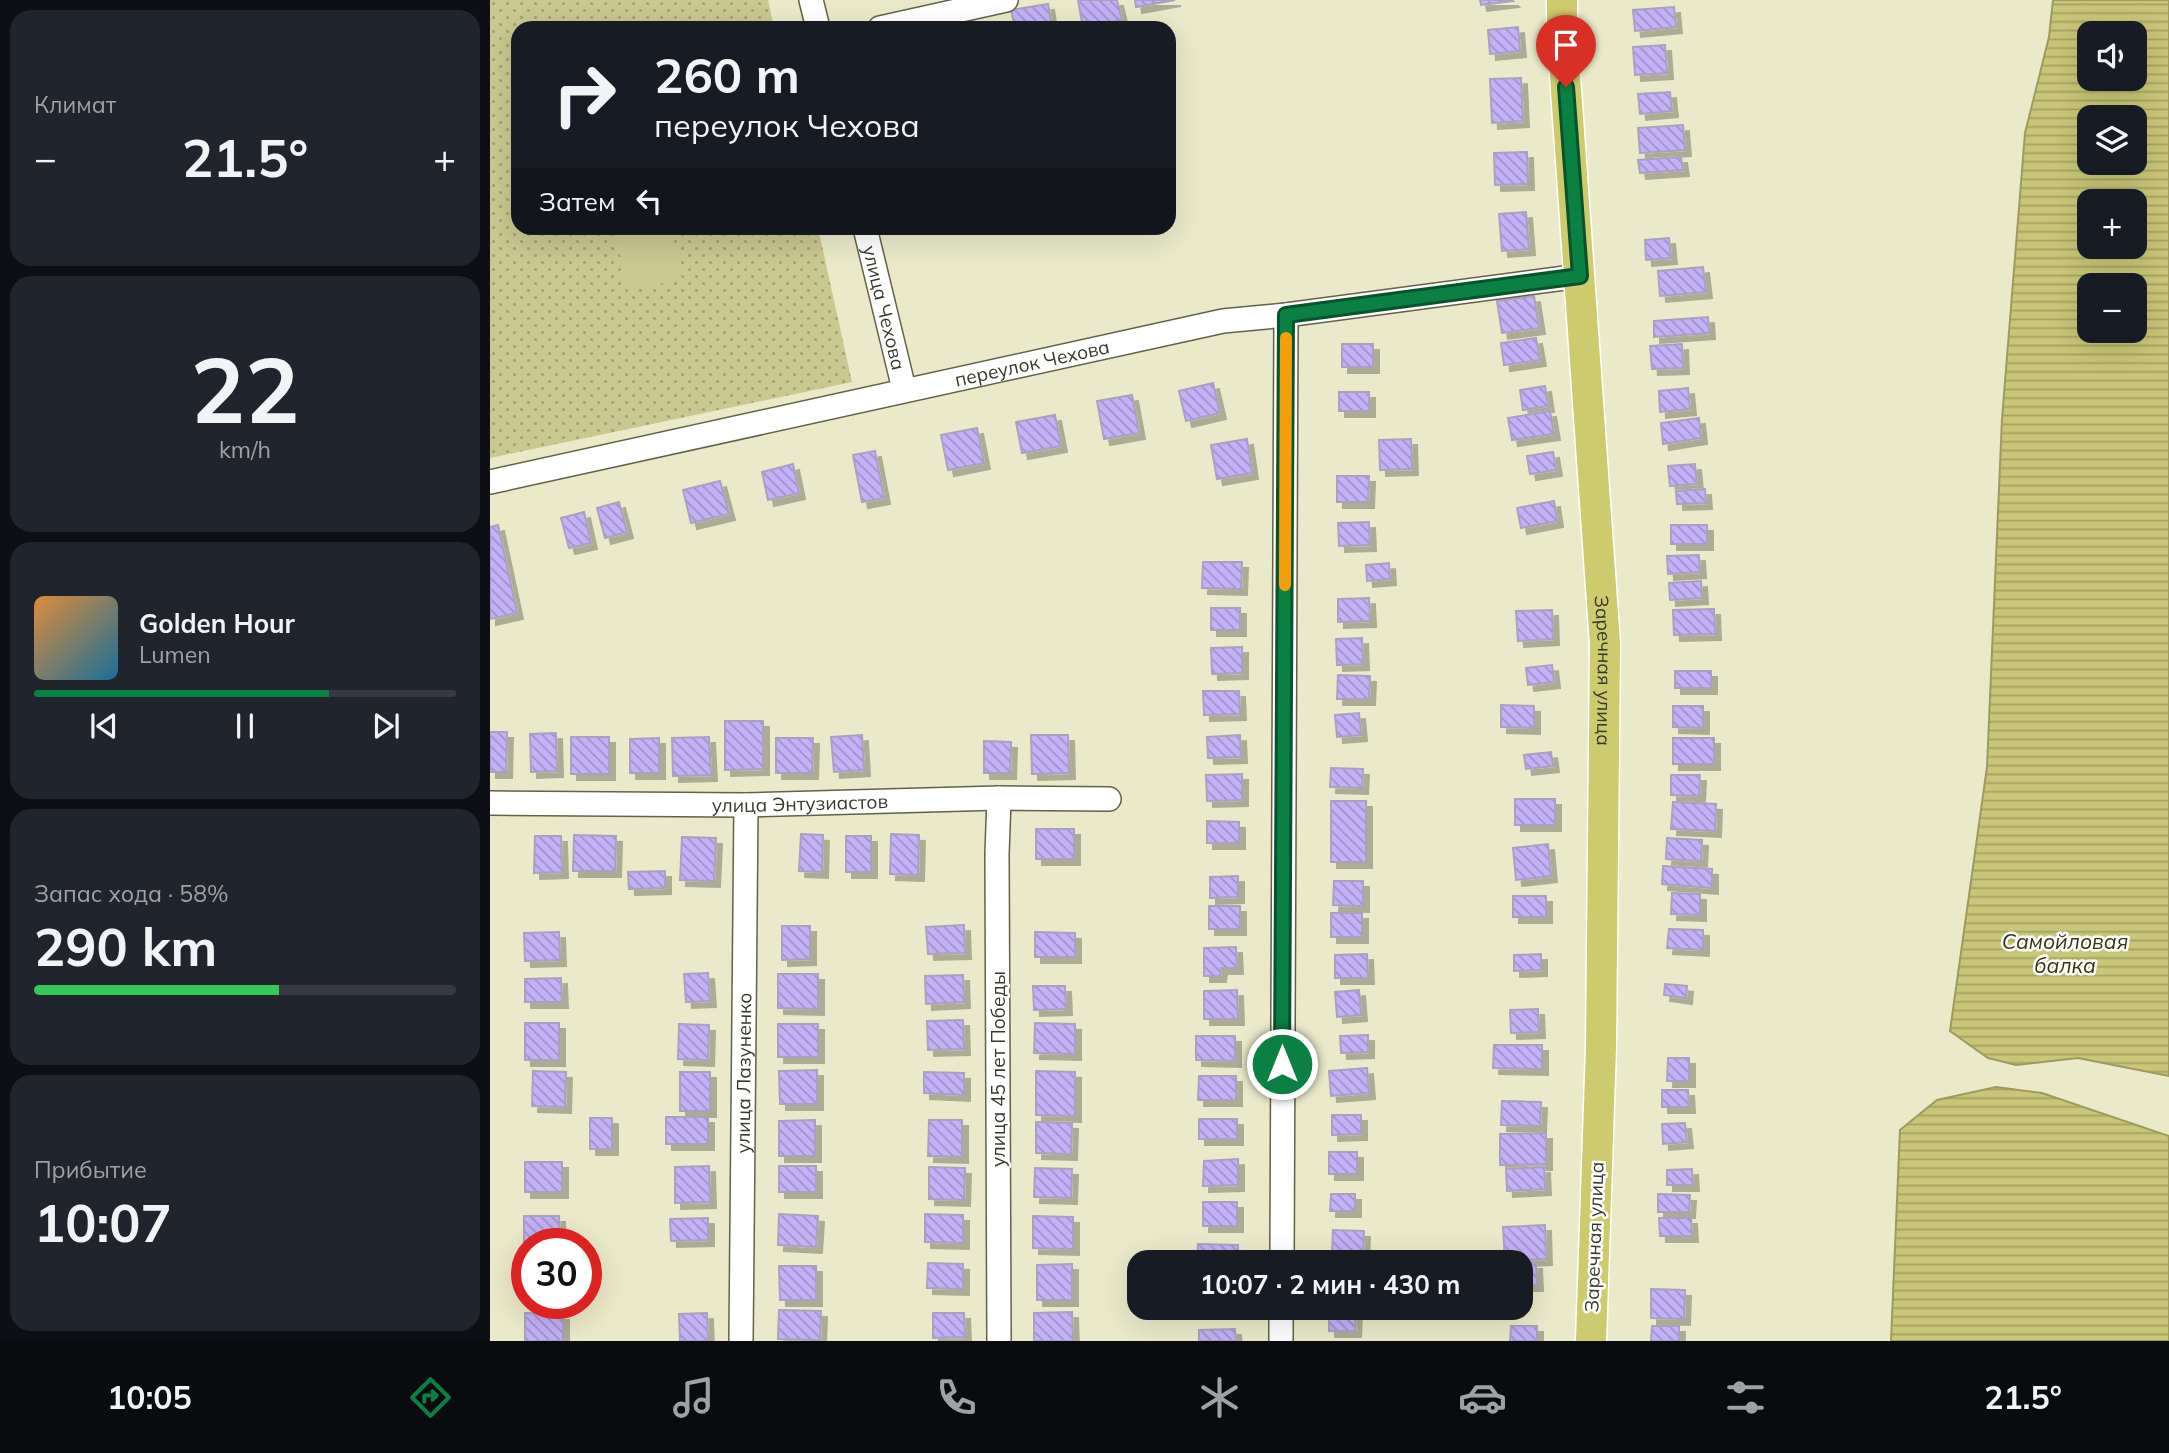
<!DOCTYPE html>
<html lang="ru">
<meta charset="utf-8">
<style>
body{margin:0;font-family:Mulish,sans-serif;background:#20242c;color:#f1f3f6;height:100vh;display:flex;flex-direction:column;font-size:26px;white-space:nowrap}
*{box-sizing:border-box;margin:0}
p{font-size:23px;color:#9ea1a6}
.icon{flex:none;width:38px;height:38px;fill:none;stroke:currentColor;stroke-width:2;stroke-linecap:round;stroke-linejoin:round}
.map{position:relative;flex:1;overflow:hidden}
.details{display:flex;flex-direction:column;gap:10px;padding:10px;background:#0d0f14;width:490px}
.details>*{flex:none}
.top-card{position:absolute;left:21px;top:21px;width:665px;height:214px;border-radius:21px;box-shadow:0 7px 28px #0002;background:#171b24;color:#f1f3f6;overflow:hidden}
.tools{position:absolute;left:1587px;top:21px;display:grid;gap:14px}
.tools a{display:grid;place-items:center;width:70px;height:70px;border-radius:14px;background:#171b24;box-shadow:0 7px 28px #0002;font-size:35px}
.speed{position:absolute;left:21px;top:1228px;display:flex;gap:14px;font-size:35px;font-weight:700;text-align:center}
.speed>*{display:grid;place-content:center;width:91px;height:91px;border-radius:50%;background:#171b24;box-shadow:0 7px 28px #0002;line-height:1}
.speed .limit{border:10px solid #d22;background:#fff;color:#111}
.pin{position:absolute;display:grid;place-items:center;width:60px;height:60px;color:#fff;margin:-72px -30px;border-radius:50% 50% 50% 0;rotate:-45deg;box-shadow:0 0 7px #0007}
.pin .icon{rotate:45deg}
.me{position:absolute;width:77px;margin:-38px;rotate:0deg;stroke-linejoin:round;filter:drop-shadow(0 0 5px #0008)}
.turn{display:flex;align-items:center;gap:24px;height:147px;padding:0 28px;font-size:32px}
.turn .icon{width:91px;height:91px;stroke-width:2.5}
.turn b{display:block;font-size:49px;line-height:60px}
.then{display:flex;align-items:center;height:66px;padding:0 28px;background:#0003;gap:14px;font-size:26px}
.big{font-size:52px;font-weight:700;line-height:1.1}
.details .widget{flex:1;display:flex;flex-direction:column;justify-content:center;gap:10px;min-width:0;padding:0 24px;border-radius:21px;background:#20242c}
.details .dial{align-items:center;gap:0}
.dial b{font-size:91px;line-height:1}
.song{display:flex;align-items:center;gap:21px}
.cover{width:84px;height:84px;border-radius:10px;background:linear-gradient(135deg,hsl(30 70% 55%),hsl(200 70% 35%))}
.played{height:7px;border-radius:4px;background:linear-gradient(90deg,#0b8043 70%,#363941 70%)}
.keys{display:flex;justify-content:space-around;direction:ltr}
.heat{display:flex;justify-content:space-between;align-items:center;font-size:38px;direction:ltr}
.charge{height:10px;border-radius:5px;background:linear-gradient(90deg,#34c759 58%,#363941 0)}
.trip{position:absolute;left:637px;top:1250px;width:406px;height:70px;border-radius:21px;background:#171b24;box-shadow:0 7px 28px #0002;font-weight:700;line-height:70px;text-align:center}
.tab-bar{display:flex;height:112px;justify-content:space-around;align-items:center;background:#090b0e;color:#9ea1a6}
.tab-bar .icon{width:49px;height:49px}
.tab-bar .active{color:#0b8043}
.tab-bar b{font-size:32px;color:#f1f3f6}
main{display:flex;flex:1;min-height:0}
.map>svg:first-child{display:block}
.grass{fill:url(#grass-dots)}
.pitch{fill:#c9c890}
.water{fill:url(#water-rules);stroke:#9e9b60;stroke-width:2;fill-rule:evenodd}
.building{fill:url(#building-back-hatch);stroke:#a9a2bf;stroke-width:2;filter:url(#shadow)}
.lines{fill:none;stroke-linecap:round;stroke-linejoin:round}
.minor-casing{stroke:#636246;stroke-width:26}
.major-casing{stroke:#fff;stroke-width:33}
.minor{stroke:#fff;stroke-width:23}
.major{stroke:#cecb6e;stroke-width:30}
.route-casing{stroke:#07532c;stroke-width:18}
.route{stroke:#0b8043;stroke-width:12}
.slow{stroke:#f59e0b;stroke-width:12}
.labels{text-anchor:middle;dominant-baseline:central;stroke-width:5;stroke-linejoin:round;paint-order:stroke}
.street-label{font-size:19px;fill:#38382b;stroke:#fff}
.water-label{font-size:21px;font-style:italic;fill:#373613;stroke:#fff}
</style>
<main>
<section class="details">
<div class="widget"><p>Климат</p>
<div class="heat"><a>−</a><b class="big">21.5°</b><a>+</a></div>
</div>
<div class="widget dial"><b>22</b><p>km/h</p></div>
<div class="widget">
<div class="song"><i class="cover"></i><div><b>Golden Hour</b><p>Lumen</p></div></div>
<div class="played"></div>
<div class="keys"><svg class="icon" aria-label="previous" viewBox="0 0 24 24"><path d="M18 5L8 12l10 7zM5 5v14"/></svg><svg class="icon" aria-label="pause" viewBox="0 0 24 24"><path d="M8 5v14M16 5v14"/></svg><svg class="icon" aria-label="next" viewBox="0 0 24 24"><path d="M6 5l10 7-10 7zM19 5v14"/></svg></div>
</div>
<div class="widget"><p>Запас хода · 58%</p><b class="big">290 km</b><div class="charge"></div></div>
<div class="widget"><p>Прибытие</p><b class="big">10:07</b></div>
</section>
<div class="map">
<svg width="1679" height="1341" viewBox="0 0 1679 1341">
<defs>
<pattern id="grass-dots" width="8" height="8" patternUnits="userSpaceOnUse" patternTransform="scale(1.75)"><rect width="8" height="8" fill="#c9c890"/><path d="M2 2h.1M6 6h.1" fill="none" stroke="#a4a376" stroke-width="1.8" stroke-linecap="round"/></pattern>
<pattern id="water-rules" width="6" height="5" patternUnits="userSpaceOnUse" patternTransform="scale(1.75)"><rect width="6" height="5" fill="#c9c677"/><path d="M0 2.5h6" fill="none" stroke="#a4a262"/></pattern>
<pattern id="building-back-hatch" width="6" height="6" patternUnits="userSpaceOnUse" patternTransform="scale(1.75)"><rect width="6" height="6" fill="#c4b1f8"/><path d="M-1 5l2 2M0 0l6 6M5-1l2 2" fill="none" stroke="#a091c9"/></pattern>
<filter id="shadow"><feDropShadow dx="6" dy="6" stdDeviation="0" flood-color="#0004"/></filter>
</defs>
<rect width="100%" height="100%" fill="#eaeaca"/>
<polygon class="grass" points="0,0 278,0 284,28 28,28 28,228 328,228 362,382 0,458"/>
<polygon class="pitch" points="124,228 181,228 192,279 138,291"/>
<g class="water">
<path d="M1563,0H1679V1076L1588,1058L1526,1065L1498,1058L1460,1031L1497,767L1512,419L1535,133L1559,37ZM1600,33H1645V79H1600ZM1600,117H1645V163H1600ZM1600,201H1645V247H1600ZM1600,285H1645V331H1600Z"/>
<polygon points="1506,1087 1552,1093 1679,1136 1679,1341 1401,1341 1410,1130 1447,1100"/>
</g>
<g class="building">
<polygon points="588,0 627,0 632,20 593,28"/>
<polygon points="645,0 685,0 646,7"/>
<polygon points="990,0 1022,0 1023,1 991,5"/>
<polygon points="558,4 562,28 525,28 521,10"/>
<polygon points="1184,7 1186,27 1145,31 1143,10"/>
<polygon points="1028,27 1030,51 1000,54 998,30"/>
<polygon points="1175,45 1177,73 1145,75 1143,47"/>
<polygon points="1031,78 1033,121 1002,123 1000,79"/>
<polygon points="1180,92 1182,111 1150,114 1148,94"/>
<polygon points="1193,125 1195,150 1150,153 1148,128"/>
<polygon points="1037,152 1038,184 1005,185 1004,153"/>
<polygon points="1191,157 1193,170 1150,173 1148,160"/>
<polygon points="1036,212 1039,249 1012,251 1009,214"/>
<polygon points="1179,238 1181,258 1156,260 1155,240"/>
<polygon points="1213,267 1216,292 1170,296 1168,271"/>
<polygon points="1044,296 1049,328 1012,333 1007,301"/>
<polygon points="1218,317 1219,333 1164,337 1164,321"/>
<polygon points="1046,338 1050,360 1014,365 1011,343"/>
<rect x="852" y="344" width="31" height="23"/>
<polygon points="1192,344 1193,368 1162,369 1160,346"/>
<polygon points="723,383 730,413 696,421 689,391"/>
<polygon points="1055,386 1058,406 1033,410 1030,390"/>
<polygon points="1198,388 1200,409 1170,412 1169,391"/>
<rect x="849" y="392" width="30" height="19"/>
<polygon points="642,395 649,433 614,439 607,401"/>
<polygon points="1060,411 1064,434 1022,440 1018,418"/>
<polygon points="565,415 571,446 532,453 526,422"/>
<polygon points="1209,418 1211,438 1173,444 1171,423"/>
<polygon points="487,428 494,463 458,470 451,435"/>
<polygon points="757,439 762,473 727,479 721,445"/>
<polygon points="921,439 922,469 890,470 889,440"/>
<polygon points="385,451 394,498 372,502 363,455"/>
<polygon points="1063,452 1066,470 1040,474 1037,456"/>
<polygon points="303,464 309,493 278,500 272,472"/>
<polygon points="1205,464 1207,484 1180,486 1178,466"/>
<polygon points="847,476 879,476 878,502 847,502"/>
<polygon points="230,481 239,514 201,523 193,490"/>
<polygon points="1215,489 1216,503 1187,504 1186,491"/>
<polygon points="1064,501 1067,521 1031,528 1027,508"/>
<polygon points="129,502 137,532 115,538 107,508"/>
<polygon points="94,512 101,543 79,548 71,518"/>
<polygon points="879,522 880,545 849,546 848,523"/>
<polygon points="8,525 27,613 0,619 0,527"/>
<rect x="1181" y="525" width="36" height="19"/>
<polygon points="1209,555 1210,572 1178,574 1177,556"/>
<polygon points="713,562 752,562 751,589 712,588"/>
<polygon points="899,563 900,579 877,581 876,565"/>
<polygon points="1211,581 1212,598 1180,600 1179,583"/>
<polygon points="879,598 880,621 848,622 848,599"/>
<rect x="721" y="608" width="29" height="22"/>
<polygon points="1224,609 1225,634 1184,635 1183,610"/>
<polygon points="1062,610 1063,639 1028,641 1026,611"/>
<polygon points="872,638 873,664 847,665 846,639"/>
<polygon points="752,647 752,673 722,674 721,648"/>
<polygon points="1062,665 1064,682 1038,685 1036,668"/>
<rect x="1185" y="671" width="36" height="17"/>
<polygon points="848,675 880,676 879,699 847,699"/>
<polygon points="713,691 749,691 750,714 714,715"/>
<polygon points="1011,705 1044,706 1044,728 1011,727"/>
<polygon points="1183,706 1213,706 1213,728 1183,727"/>
<polygon points="869,713 871,735 847,737 845,715"/>
<polygon points="235,721 273,721 273,769 235,770"/>
<polygon points="0,732 17,732 16,772 0,772"/>
<polygon points="66,733 67,771 41,772 40,734"/>
<polygon points="372,735 374,770 344,772 341,737"/>
<polygon points="541,735 578,735 579,773 542,774"/>
<polygon points="750,735 751,757 718,758 717,737"/>
<rect x="81" y="737" width="38" height="37"/>
<polygon points="219,737 221,775 183,776 182,738"/>
<polygon points="169,738 169,773 140,773 140,739"/>
<polygon points="286,738 323,738 322,773 286,773"/>
<rect x="1183" y="738" width="41" height="26"/>
<polygon points="494,741 521,742 520,773 494,773"/>
<polygon points="1061,752 1063,766 1036,769 1034,755"/>
<polygon points="841,768 873,769 872,788 840,787"/>
<polygon points="752,774 752,800 717,801 716,775"/>
<polygon points="1181,775 1210,775 1209,796 1181,795"/>
<rect x="1025" y="799" width="40" height="26"/>
<rect x="841" y="801" width="35" height="61"/>
<polygon points="1183,802 1226,804 1225,831 1181,829"/>
<polygon points="717,821 749,822 749,843 717,843"/>
<rect x="546" y="829" width="38" height="30"/>
<polygon points="311,834 333,835 332,872 309,871"/>
<polygon points="401,834 429,835 428,875 400,874"/>
<polygon points="84,835 126,836 125,871 83,871"/>
<polygon points="45,836 71,836 72,872 44,873"/>
<rect x="356" y="836" width="25" height="36"/>
<polygon points="192,837 226,838 224,881 190,880"/>
<polygon points="1177,838 1212,840 1211,861 1176,859"/>
<polygon points="1058,844 1061,876 1026,880 1023,848"/>
<polygon points="1173,866 1222,869 1222,888 1172,884"/>
<polygon points="175,871 175,888 139,889 138,872"/>
<polygon points="748,876 748,897 720,898 720,877"/>
<polygon points="844,881 873,881 873,906 843,905"/>
<polygon points="1182,893 1210,894 1210,915 1181,914"/>
<rect x="1023" y="896" width="33" height="21"/>
<rect x="719" y="906" width="31" height="23"/>
<rect x="841" y="913" width="31" height="24"/>
<polygon points="474,925 475,953 438,954 436,927"/>
<polygon points="292,926 320,926 320,959 292,960"/>
<polygon points="1179,929 1213,930 1213,950 1177,948"/>
<polygon points="69,932 70,960 35,961 34,933"/>
<polygon points="545,932 585,933 585,957 545,957"/>
<polygon points="746,947 747,968 731,968 730,976 714,976 714,948"/>
<polygon points="877,954 878,978 845,978 845,955"/>
<polygon points="1051,954 1051,970 1024,971 1024,955"/>
<polygon points="218,973 220,1001 196,1002 194,974"/>
<polygon points="288,974 328,974 328,1009 288,1008"/>
<polygon points="473,975 474,1002 436,1004 435,976"/>
<polygon points="71,978 72,1002 35,1002 35,979"/>
<polygon points="1175,984 1197,986 1196,998 1174,995"/>
<polygon points="543,986 575,986 576,1009 544,1010"/>
<polygon points="747,990 748,1019 714,1019 714,991"/>
<polygon points="869,990 871,1015 847,1017 845,992"/>
<polygon points="1048,1009 1049,1032 1021,1033 1020,1010"/>
<polygon points="473,1020 474,1049 438,1050 437,1021"/>
<rect x="35" y="1023" width="34" height="37"/>
<polygon points="545,1023 585,1024 585,1054 544,1053"/>
<polygon points="189,1024 219,1025 218,1060 188,1059"/>
<rect x="288" y="1024" width="40" height="33"/>
<polygon points="878,1035 878,1052 851,1053 850,1036"/>
<polygon points="706,1036 745,1036 745,1061 706,1060"/>
<polygon points="1004,1045 1052,1045 1052,1069 1003,1068"/>
<polygon points="1178,1058 1199,1058 1199,1081 1177,1081"/>
<polygon points="877,1068 879,1093 841,1096 839,1071"/>
<polygon points="327,1070 327,1104 290,1104 289,1071"/>
<polygon points="43,1071 76,1072 75,1107 42,1106"/>
<polygon points="546,1071 585,1072 585,1116 546,1115"/>
<rect x="190" y="1072" width="30" height="39"/>
<polygon points="434,1072 474,1073 474,1095 434,1093"/>
<polygon points="709,1076 746,1076 746,1100 708,1100"/>
<polygon points="1172,1090 1198,1090 1199,1107 1172,1107"/>
<polygon points="1012,1101 1051,1102 1050,1126 1011,1125"/>
<polygon points="842,1115 871,1115 871,1134 842,1135"/>
<rect x="176" y="1117" width="42" height="27"/>
<rect x="100" y="1118" width="22" height="31"/>
<rect x="709" y="1119" width="38" height="20"/>
<polygon points="325,1120 325,1156 289,1156 289,1121"/>
<polygon points="439,1120 472,1120 472,1157 438,1156"/>
<polygon points="546,1122 582,1123 581,1154 546,1153"/>
<polygon points="1195,1123 1197,1142 1173,1144 1172,1124"/>
<polygon points="1056,1133 1056,1164 1010,1165 1010,1134"/>
<rect x="839" y="1152" width="28" height="22"/>
<polygon points="748,1159 748,1185 713,1186 714,1161"/>
<rect x="35" y="1162" width="37" height="30"/>
<polygon points="219,1166 220,1202 185,1203 185,1167"/>
<rect x="289" y="1166" width="37" height="26"/>
<polygon points="439,1167 475,1168 474,1200 439,1199"/>
<polygon points="1054,1167 1055,1189 1017,1191 1016,1169"/>
<polygon points="545,1168 582,1169 581,1198 544,1197"/>
<polygon points="1202,1169 1203,1185 1177,1185 1177,1170"/>
<polygon points="841,1194 865,1194 865,1211 840,1211"/>
<polygon points="1168,1194 1200,1195 1199,1212 1168,1212"/>
<rect x="713" y="1202" width="34" height="24"/>
<polygon points="289,1214 328,1216 326,1247 288,1245"/>
<polygon points="435,1214 473,1215 473,1243 435,1242"/>
<polygon points="34,1216 69,1216 70,1244 34,1246"/>
<polygon points="543,1216 583,1217 583,1249 543,1248"/>
<polygon points="218,1218 218,1240 181,1241 180,1219"/>
<polygon points="1169,1218 1201,1218 1202,1236 1170,1236"/>
<polygon points="1055,1225 1056,1259 1015,1261 1013,1227"/>
<polygon points="843,1230 874,1231 873,1255 842,1254"/>
<polygon points="708,1244 748,1245 748,1262 707,1262"/>
<polygon points="438,1263 473,1264 473,1289 437,1288"/>
<polygon points="1031,1263 1046,1263 1047,1285 1031,1285"/>
<polygon points="582,1264 582,1300 547,1300 547,1265"/>
<polygon points="289,1266 326,1266 326,1300 290,1300"/>
<polygon points="1161,1289 1195,1290 1194,1319 1161,1318"/>
<polygon points="710,1307 748,1307 748,1312 710,1313"/>
<polygon points="289,1310 331,1311 330,1340 288,1339"/>
<polygon points="839,1310 866,1310 865,1331 839,1331"/>
<polygon points="582,1312 583,1341 544,1341 544,1313"/>
<polygon points="35,1313 73,1314 73,1341 35,1341"/>
<polygon points="217,1313 218,1341 190,1341 189,1314"/>
<polygon points="443,1313 474,1313 475,1337 443,1338"/>
<polygon points="1021,1326 1047,1326 1047,1341 1020,1341"/>
<polygon points="1162,1326 1189,1326 1189,1341 1161,1341"/>
<polygon points="745,1329 746,1341 709,1341 709,1330"/>
</g>
<g class="lines">
<g class="minor-casing">
<g id="minor">
<polyline points="321,0 328,28"/>
<polyline points="390,28 516,0"/>
<path id="s1" d="M375,228L414,389"/>
<path id="s2" d="M0,482L733,321L796,315L1090,276"/>
<path id="s3" d="M0,803L256,805L509,798L619,799"/>
<polyline points="792,1262 796,315"/>
<path id="s4" d="M251,1341L256,805"/>
<polyline points="509,1341 507,854 509,798"/>
<polyline points="791,1341 791,1307"/>
</g>
</g>
<g class="major-casing">
<g id="major">
<path id="s5" d="M1072,0V33L1115,644L1111,1047L1101,1341"/>
</g>
</g>
<use href="#minor" class="minor"/>
<use href="#major" class="major"/>
</g>
<g class="lines">
<g class="route-casing">
<polyline id="route" points="792,1064 796,315 1090,276 1076,87"/>
</g>
<use href="#route" class="route"/>
<polyline class="slow" points="795,585 796,338"/>
</g>
<g class="labels">
<g class="street-label">
<text stroke="none"><textPath href="#s1" startOffset="82">улица Чехова</textPath></text>
<text stroke="none"><textPath href="#s2" startOffset="555">переулок Чехова</textPath></text>
<text stroke="none"><textPath href="#s5" startOffset="672">Заречная улица</textPath></text>
<text stroke="none"><textPath href="#s3" startOffset="310">улица Энтузиастов</textPath></text>
<text transform="translate(508 1069) rotate(-90)">улица 45 лет Победы</text>
<text stroke="none"><textPath href="#s4" startOffset="268">улица Лазуненко</textPath></text>
<text transform="translate(1104 1237) rotate(-88)">Заречная улица</text>
</g>
<g class="water-label">
<text x="1575" y="941">Самойловая<tspan x="1575" dy="24">балка</tspan></text>
</g>
</g>
</svg>
<div class="tools">
<a><svg class="icon" aria-label="sound" viewBox="0 0 24 24"><path d="M4 9h4l5-4v14l-5-4H4zM17 9q2 3 0 6"/></svg></a>
<a><svg class="icon" aria-label="layers" viewBox="0 0 24 24"><path d="M12 4l9 5-9 5-9-5zM3 14l9 5 9-5"/></svg></a>
<a>+</a>
<a>−</a>
</div>
<div class="speed"><div class="limit">30</div></div>
<div class="pin" style="left:1076px;top:87px;background:#d93025"><svg class="icon" aria-label="arrive" viewBox="0 0 24 24"><path d="M6 21V4h12l-3 4 3 4H6"/></svg></div>
<svg class="me" style="left:792px;top:1064px" viewBox="-20 -20 40 40"><circle r="17" fill="#0b8043" stroke="#fff" stroke-width="3"/><path d="M0-11L8 9 0 5-8 9z" fill="#fff"/></svg>
<div class="trip">10:07 · 2 мин · 430 m</div>
<div class="top-card">
<div class="turn"><svg class="icon" aria-label="right" viewBox="0 0 24 24"><path d="M7 20v-9h11M14 6l5 5-5 5"/></svg><div><b>260 m</b>переулок Чехова</div></div>
<div class="then">Затем<svg class="icon" aria-label="left" viewBox="0 0 24 24"><path d="M17 20v-9H6M10 6l-5 5 5 5"/></svg></div>
</div>
</div>
</main>
<nav class="tab-bar">
<b>10:05</b>
<svg class="icon active" aria-label="directions" viewBox="0 0 24 24"><path d="M12 3l9 9-9 9-9-9zM9 14v-3h6M13 9l2 2-2 2"/></svg>
<svg class="icon" aria-label="music" viewBox="0 0 24 24"><path d="M9 18V5l10-2v13"/><circle cx="6" cy="18" r="3"/><circle cx="16" cy="16" r="3"/></svg>
<svg class="icon" aria-label="phone" viewBox="0 0 24 24"><path d="M5 4h4l2 5-3 2q2 4 5 5l2-3 5 2v4C11 20 4 13 5 4z"/></svg>
<svg class="icon" aria-label="climate" viewBox="0 0 24 24"><path d="M12 3v18M4 7l16 10M4 17L20 7"/></svg>
<svg class="icon" aria-label="car" viewBox="0 0 24 24"><path d="M5 17H2v-5l4-1 3-4h7l3 4 3 1v5h-3M9 17h6M6 11h13"/><circle cx="7" cy="17" r="2"/><circle cx="17" cy="17" r="2"/></svg>
<svg class="icon" aria-label="filters" viewBox="0 0 24 24"><path d="M4 7h16M4 17h16"/><circle cx="9" cy="7" r="2"/><circle cx="15" cy="17" r="2"/></svg>
<b>21.5°</b>
</nav>
